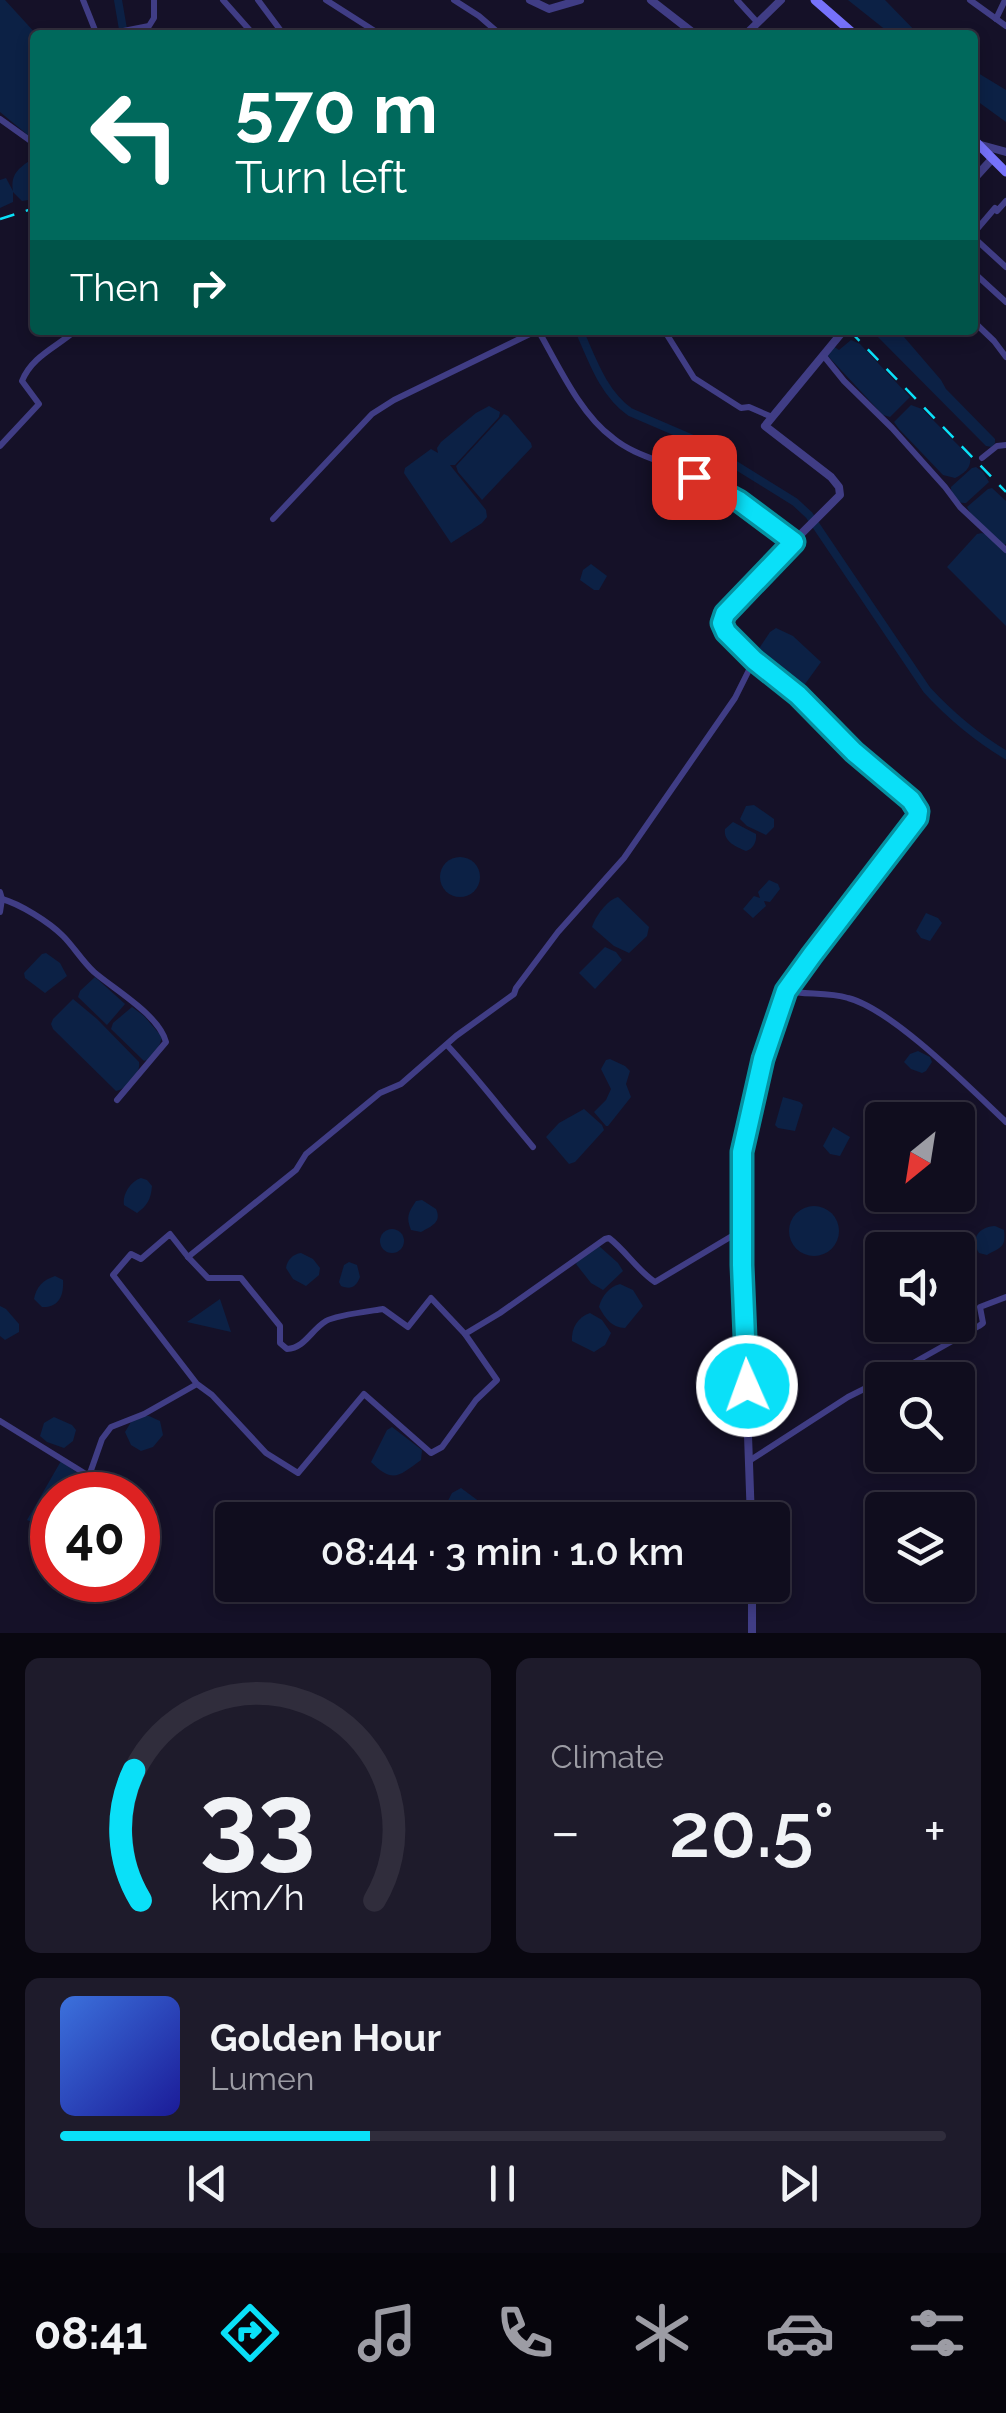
<!DOCTYPE html>
<meta charset="utf-8">
<style>
body{margin:0;font-family:Raleway,sans-serif;background:#1e1b2b;color:#f1f3f6;height:100vh;display:flex;flex-direction:column;font-size:38px;white-space:nowrap}
*{box-sizing:border-box;margin:0}
p{font-size:32px;color:#9c9ca4}
.icon{flex:none;width:55px;height:55px;fill:none;stroke:currentColor;stroke-width:2;stroke-linecap:round;stroke-linejoin:round}
.map{position:relative;height:1633px;overflow:hidden}
.panel{display:flex;flex-direction:column;gap:25px;padding:25px;background:#090710;flex:1}
.panel>*{flex:none}
.guide{position:absolute;left:30px;top:30px;width:948px;height:305px;border-radius:10px;box-shadow:0 5px 15px #0003,0 0 0 2px #302d3c;background:#00695c;color:#fff;overflow:hidden}
.needle{width:65px;rotate:210deg}
.fabs{position:absolute;left:865px;top:1102px;display:grid;gap:20px}
.fabs a{display:grid;place-items:center;width:110px;height:110px;border-radius:10px;background:#100d1e;box-shadow:0 5px 15px #0003,0 0 0 2px #302d3c;font-size:50px}
.speed{position:absolute;left:30px;top:1472px;display:flex;gap:20px;font-size:50px;font-weight:700;text-align:center}
.speed>*{display:grid;place-content:center;width:130px;height:130px;border-radius:50%;background:#100d1e;box-shadow:0 5px 15px #0003,0 0 0 2px #302d3c;line-height:1}
.speed .limit{border:15px solid #d22;background:#fff;color:#111}
.pin{position:absolute;display:grid;place-items:center;width:85px;height:85px;color:#fff;margin:-42px;border-radius:20px;box-shadow:0 5px 15px #0006}
.me{position:absolute;width:110px;margin:-55px;rotate:358deg;stroke-linejoin:round;filter:drop-shadow(0 0 8px #0008)}
.turn{display:flex;align-items:center;gap:35px;height:210px;padding:0 40px;font-size:45px}
.turn .icon{width:130px;height:130px;stroke-width:2.5}
.turn b{display:block;font-size:70px;line-height:85px}
.then{display:flex;align-items:center;height:95px;padding:0 40px;background:#0003;gap:20px;font-size:38px}
.big{font-size:75px;font-weight:600;line-height:1.1}
.panel .tile{flex:1;display:flex;flex-direction:column;justify-content:center;gap:15px;min-width:0;padding:0 35px;border-radius:15px;background:#1e1b2b}
.panel .dial{align-items:center;gap:0}
.dial svg{height:260px;overflow:visible;fill:none;stroke:#302d3c;stroke-width:7;stroke-linecap:round;text-anchor:middle}
.dial text{fill:#f1f3f6;stroke:none}
.song{display:flex;align-items:center;gap:30px}
.cover{width:120px;height:120px;border-radius:15px;background:linear-gradient(135deg,hsl(220 70% 55%),hsl(240 70% 35%))}
.played{height:10px;border-radius:5px;background:linear-gradient(90deg,#0ae0f8 35%,#302d3c 35%)}
.keys{display:flex;justify-content:space-around;direction:ltr}
.heat{display:flex;justify-content:space-between;align-items:center;font-size:55px;direction:ltr}
.panel .tiles{flex:1;display:grid;gap:25px;grid-template-columns:1fr 1fr}
.tile:last-child{grid-column:span 2}
.trip{position:absolute;left:215px;top:1502px;width:575px;height:100px;border-radius:10px;background:#100d1e;box-shadow:0 5px 15px #0003,0 0 0 2px #302d3c;font-weight:600;line-height:100px;text-align:center}
.menu{display:flex;height:160px;justify-content:space-around;align-items:center;background:#06050c;color:#9c9ca4}
.menu .icon{width:70px;height:70px}
.menu .selected{color:#0ae0f8}
.menu b{font-size:45px;color:#f1f3f6}
.map>svg:first-child{display:block}
.water{fill:#0c2145}
.lines{fill:none;stroke-linecap:round;stroke-linejoin:round}
.canal{stroke:#0c2145;stroke-width:8}
.minor{stroke:#403d85;stroke-width:6}
.tertiary{stroke:#403d85;stroke-width:8}
.secondary{stroke:#7672fb;stroke-width:9}
.rail{stroke:#0ae0f8;stroke-width:2.5;stroke-dasharray:15 12;stroke-linecap:butt}
.route-casing{stroke:#0692a1;stroke-width:25}
.route{stroke:#0ae0f8;stroke-width:18}
</style>
<div class="map">
<svg width="1006" height="1633" viewBox="0 0 1006 1633">
<rect width="100%" height="100%" fill="#151128"/>
<g class="water">
<polygon points="0,0 5,0 37,35 35,35 35,141 0,112"/>
<polygon points="848,0 885,0 919,35 892,35"/>
<polygon points="973,70 1006,90 1006,122 973,98"/>
<path d="M35,157V199L22,201L13,192V202L0,208V180L6,178L13,191C10,172 21,167 35,157Z"/>
<polygon points="871,330 898,330 941,380 946,389 995,439 995,443 992,447 986,446"/>
<polygon points="851,340 860,344 910,397 890,417 883,415 827,355 833,346 839,350"/>
<path d="M911,405L922,409L970,457C972,468 963,474 955,478L943,475L899,429L894,422Z"/>
<polygon points="489,406 500,412 499,417 455,465 450,465 486,510 487,517 482,523 451,543 404,473 405,468 431,449 438,453 437,448 441,442 476,413"/>
<polygon points="504,414 508,416 531,443 532,447 482,500 458,472 456,466"/>
<path d="M976,467L983,472L989,482L966,503C957,504 951,496 951,487L972,468Z"/>
<polygon points="992,488 1006,501 1006,544 1004,545 971,514 967,507 988,489"/>
<polygon points="982,533 990,536 1006,553 1006,626 947,567 977,534"/>
<polygon points="591,564 607,576 599,590 594,590 580,580 583,570"/>
<path d="M776,628L793,636L821,662L800,691C785,682 763,667 758,650L770,632Z"/>
<polygon points="754,805 774,819 774,827 766,835 747,826 740,819 746,806"/>
<path d="M733,822L756,834C757,842 753,849 746,851C737,847 723,842 725,829Z"/>
<circle cx="460" cy="877" r="20"/>
<polygon points="769,880 778,884 780,889 770,902 764,901 766,906 753,918 743,909 754,896 760,898 758,892"/>
<path d="M618,897L649,927L647,936L629,953L614,946L592,927C595,917 607,900 618,897Z"/>
<polygon points="926,913 938,918 942,923 930,941 921,938 916,931"/>
<polygon points="605,947 616,952 622,960 595,989 579,973"/>
<polygon points="46,953 60,963 67,976 45,993 25,978 24,973 42,954"/>
<polygon points="95,977 125,1004 107,1025 78,997 80,991"/>
<path d="M73,999L97,1019L139,1062C141,1074 127,1089 116,1091L53,1029L51,1024L53,1019Z"/>
<path d="M132,1007L144,1016L162,1037C160,1046 153,1059 144,1061L111,1029L113,1023Z"/>
<polygon points="918,1051 930,1057 932,1062 926,1071 922,1073 911,1069 904,1062 910,1054"/>
<polygon points="610,1059 625,1066 630,1071 626,1084 631,1097 608,1126 606,1126 594,1112 606,1100 611,1089 601,1069 606,1060"/>
<polygon points="783,1097 800,1102 803,1105 795,1131 778,1128 775,1125"/>
<polygon points="584,1109 602,1125 604,1130 575,1162 569,1164 546,1137 559,1123"/>
<polygon points="833,1127 850,1137 840,1156 830,1154 823,1146"/>
<path d="M141,1178L147,1180L152,1186C151,1199 147,1206 137,1213L124,1205C122,1194 131,1181 141,1178Z"/>
<path d="M422,1200L436,1209C442,1222 432,1226 421,1232L411,1230C406,1217 408,1213 416,1201Z"/>
<circle cx="814" cy="1231" r="25"/>
<path d="M995,1226L1004,1230C1006,1248 1001,1247 987,1255L979,1253C970,1238 979,1227 995,1226Z"/>
<circle cx="392" cy="1241" r="12"/>
<polygon points="599,1246 618,1263 623,1271 603,1290 591,1283 576,1264 578,1260"/>
<path d="M301,1253L313,1259L320,1268L319,1275L306,1286L293,1279L286,1268C287,1260 293,1254 301,1253Z"/>
<path d="M349,1262L357,1265L360,1277C356,1287 351,1290 341,1286L339,1282L344,1265Z"/>
<path d="M55,1276L63,1280C64,1295 59,1308 42,1307L34,1299C36,1287 43,1280 55,1276Z"/>
<path d="M620,1284L633,1290L643,1306L625,1328C612,1328 605,1318 599,1307C601,1297 610,1286 620,1284Z"/>
<polygon points="220,1299 231,1332 187,1322"/>
<polygon points="0,1306 6,1309 19,1324 19,1332 5,1340 0,1336"/>
<path d="M590,1313L602,1320L611,1333L605,1345L594,1352L572,1341C571,1328 578,1317 590,1313Z"/>
<polygon points="144,1416 149,1416 160,1421 163,1435 153,1447 141,1451 131,1445 125,1432 131,1422"/>
<polygon points="54,1417 72,1425 76,1430 73,1441 64,1448 47,1442 40,1436 44,1423"/>
<path d="M392,1427L422,1450L421,1460C399,1476 393,1484 371,1462L387,1430Z"/>
<polygon points="61,1461 91,1483 85,1495 52,1495 52,1531 27,1520"/>
<polygon points="461,1488 484,1505 484,1509 476,1520 438,1520 452,1493"/>
</g>
<g class="lines">
<g class="canal">
<polyline points="118,0 124,35"/>
<path d="M579,330C592,359 603,393 630,412L695,440L795,502L809,515L927,690C951,716 976,737 1006,755"/>
</g>
<g class="minor">
<polyline points="83,0 97,35"/>
<polyline points="223,0 254,35"/>
<polyline points="258,0 284,35"/>
<polyline points="326,0 381,35"/>
<polyline points="454,0 479,16 501,35"/>
<polyline points="737,0 757,22"/>
<polyline points="970,0 1006,26"/>
<polyline points="996,19 1005,0"/>
<polyline points="103,35 149,26 154,18 154,0"/>
<polyline points="0,119 35,144"/>
<polyline points="972,235 995,208 997,211 1006,201"/>
<polyline points="972,236 1006,267"/>
<polyline points="972,271 1006,302"/>
<polyline points="972,320 994,341 1006,357"/>
<polyline points="664,330 694,378 741,408 749,407 772,417"/>
<polyline points="823,355 844,381 892,428 945,487 960,507 1006,550"/>
<path d="M0,446L39,404L22,381C32,356 57,347 76,330"/>
<polyline points="982,458 997,446 1006,445"/>
<path d="M273,519L372,414L394,400L538,330C558,365 580,414 613,438C631,453 655,459 676,468C718,488 759,511 794,542"/>
<polyline points="0,892 2,899 0,912"/>
<path d="M2,899C20,904 49,922 63,936C74,947 82,961 94,972C115,990 159,1015 166,1042L117,1100"/>
<path d="M786,991C807,995 828,992 848,998C892,1009 971,1089 1006,1122"/>
<path d="M447,1045C477,1077 504,1113 533,1147"/>
<polyline points="188,1257 296,1170 306,1154 380,1093 401,1084 456,1036 514,994 516,988 558,932 624,858 735,698 754,660"/>
<path d="M465,1334L500,1313L605,1239L609,1238C626,1251 638,1271 655,1282L742,1230"/>
<polyline points="883,1380 979,1326 983,1323 980,1307 1006,1297"/>
<path d="M0,1421L89,1476L102,1439L111,1427L144,1414L197,1384L212,1395L266,1453L298,1473L364,1394L431,1453L442,1447L476,1400L497,1380L465,1334L431,1298L408,1327L383,1309C371,1311 336,1315 326,1321C311,1330 305,1348 287,1349L280,1343V1326L241,1278H208L188,1257L170,1234L141,1259L131,1254L113,1275L197,1384"/>
<polyline points="749,1461 848,1397 882,1380"/>
</g>
<g class="tertiary">
<polyline points="530,0 549,9 580,0"/>
<polyline points="651,0 696,35"/>
<polyline points="745,35 781,0"/>
<polyline points="981,145 1006,152"/>
<polyline points="972,181 992,159"/>
<polyline points="751,1520 742,1265 742,1152 763,1059 786,991 812,955 917,818 917,811 911,800 854,752 798,695 754,660 726,632 722,623 725,614 749,586 840,495 839,487 831,477 765,426 844,330"/>
<polyline points="752,1585 752,1633"/>
</g>
<g class="secondary">
<polyline points="815,0 855,35"/>
<polyline points="972,138 1006,172"/>
</g>
<g class="rail">
<polyline points="0,219 35,208"/>
<polyline points="849,330 1006,492"/>
</g>
</g>
<g class="lines">
<g class="route-casing">
<polyline id="route" points="694,477 739,501 794,542 725,614 722,623 726,632 754,660 798,695 854,752 911,800 918,811 917,818 812,955 786,991 763,1059 742,1152 742,1265 747,1386"/>
</g>
<use href="#route" class="route"/>
</g>
</svg>
<div class="fabs">
<a><svg class="needle" viewBox="-14 -14 28 28"><path d="M0-13l5 13h-10z" fill="#e53935"/><path d="M0 13l5-13h-10z" fill="#9c9ca4"/></svg></a>
<a><svg class="icon" aria-label="sound" viewBox="0 0 24 24"><path d="M4 9h4l5-4v14l-5-4H4zM17 9q2 3 0 6"/></svg></a>
<a><svg class="icon" aria-label="search" viewBox="0 0 24 24"><circle cx="10" cy="10" r="6"/><path d="M15 15l6 6"/></svg></a>
<a><svg class="icon" aria-label="layers" viewBox="0 0 24 24"><path d="M12 4l9 5-9 5-9-5zM3 14l9 5 9-5"/></svg></a>
</div>
<div class="speed"><div class="limit">40</div></div>
<div class="pin" style="left:694px;top:477px;background:#d93025"><svg class="icon" aria-label="arrive" viewBox="0 0 24 24"><path d="M6 21V4h12l-3 4 3 4H6"/></svg></div>
<svg class="me" style="left:747px;top:1386px" viewBox="-20 -20 40 40"><circle r="17" fill="#0ae0f8" stroke="#fff" stroke-width="3"/><path d="M0-11L8 9 0 5-8 9z" fill="#fff"/></svg>
<div class="trip">08:44 · 3 min · 1.0 km</div>
<div class="guide">
<div class="turn"><svg class="icon" aria-label="left" viewBox="0 0 24 24"><path d="M17 20v-9H6M10 6l-5 5 5 5"/></svg><div><b>570 m</b>Turn left</div></div>
<div class="then">Then<svg class="icon" aria-label="right" viewBox="0 0 24 24"><path d="M7 20v-9h11M14 6l5 5-5 5"/></svg></div>
</div>
</div>
<section class="panel">
<div class="tiles">
<div class="tile dial"><svg viewBox="0 0 100 80">
<path d="M14 69A42 42 0 1 1 86 69"/>
<path d="M14 69A42 42 0 0 1 12 29" stroke="#0ae0f8"/>
<text x="50" y="56" font-size="32" font-weight="700">33</text>
<text x="50" y="72" font-size="11">km/h</text>
</svg></div>
<div class="tile"><p>Climate</p>
<div class="heat"><a>−</a><b class="big">20.5°</b><a>+</a></div>
</div>
<div class="tile">
<div class="song"><i class="cover"></i><div><b>Golden Hour</b><p>Lumen</p></div></div>
<div class="played"></div>
<div class="keys"><svg class="icon" aria-label="previous" viewBox="0 0 24 24"><path d="M18 5L8 12l10 7zM5 5v14"/></svg><svg class="icon" aria-label="pause" viewBox="0 0 24 24"><path d="M8 5v14M16 5v14"/></svg><svg class="icon" aria-label="next" viewBox="0 0 24 24"><path d="M6 5l10 7-10 7zM19 5v14"/></svg></div>
</div>
</div>
</section>
<nav class="menu">
<b>08:41</b>
<svg class="icon selected" aria-label="directions" viewBox="0 0 24 24"><path d="M12 3l9 9-9 9-9-9zM9 14v-3h6M13 9l2 2-2 2"/></svg>
<svg class="icon" aria-label="music" viewBox="0 0 24 24"><path d="M9 18V5l10-2v13"/><circle cx="6" cy="18" r="3"/><circle cx="16" cy="16" r="3"/></svg>
<svg class="icon" aria-label="phone" viewBox="0 0 24 24"><path d="M5 4h4l2 5-3 2q2 4 5 5l2-3 5 2v4C11 20 4 13 5 4z"/></svg>
<svg class="icon" aria-label="climate" viewBox="0 0 24 24"><path d="M12 3v18M4 7l16 10M4 17L20 7"/></svg>
<svg class="icon" aria-label="car" viewBox="0 0 24 24"><path d="M5 17H2v-5l4-1 3-4h7l3 4 3 1v5h-3M9 17h6M6 11h13"/><circle cx="7" cy="17" r="2"/><circle cx="17" cy="17" r="2"/></svg>
<svg class="icon" aria-label="filters" viewBox="0 0 24 24"><path d="M4 7h16M4 17h16"/><circle cx="9" cy="7" r="2"/><circle cx="15" cy="17" r="2"/></svg>
</nav>
